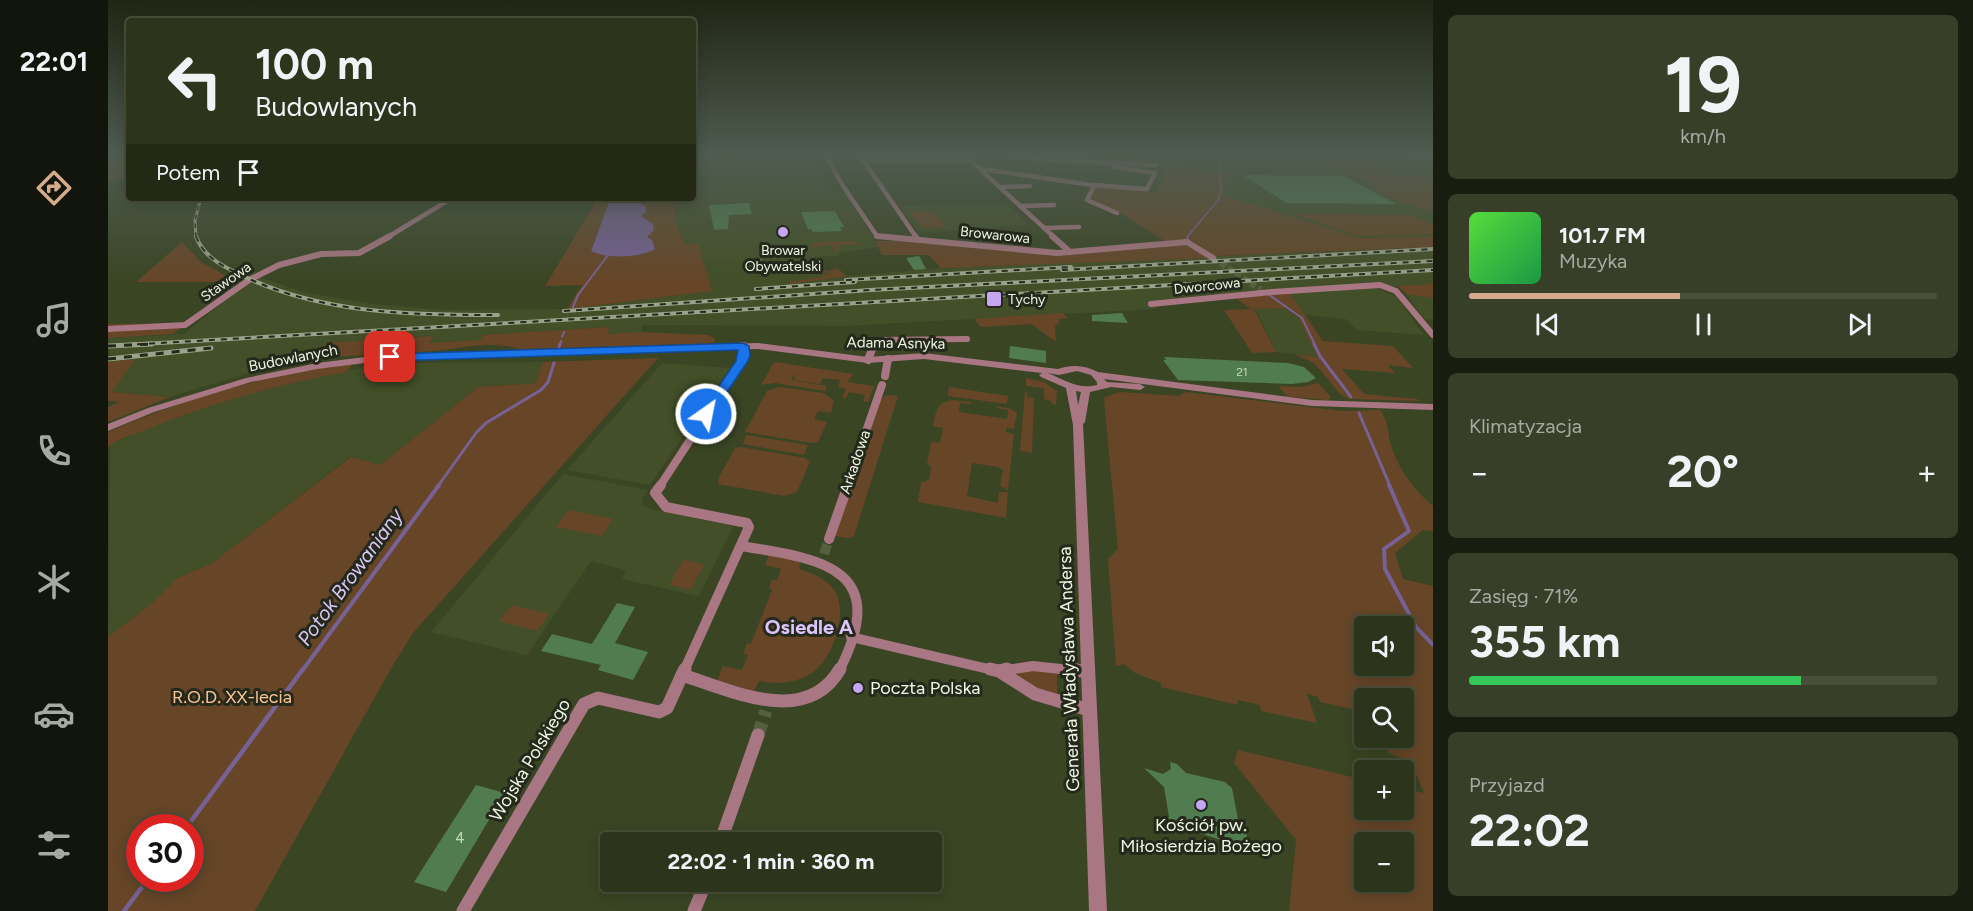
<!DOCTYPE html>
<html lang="pl">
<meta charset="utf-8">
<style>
body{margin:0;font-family:Figtree,sans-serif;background:#383f28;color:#f1f3f6;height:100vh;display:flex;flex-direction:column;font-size:22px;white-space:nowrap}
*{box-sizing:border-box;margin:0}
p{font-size:20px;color:#a6aaa3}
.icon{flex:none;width:33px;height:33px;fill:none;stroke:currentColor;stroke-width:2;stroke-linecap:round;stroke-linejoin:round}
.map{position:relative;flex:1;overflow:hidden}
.side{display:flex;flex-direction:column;gap:15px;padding:15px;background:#181d0f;width:540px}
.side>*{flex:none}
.banner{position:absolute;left:18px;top:18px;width:570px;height:183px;border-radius:6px;box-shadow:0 3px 15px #0003,0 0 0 2px #484f3a;background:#2c341b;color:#f1f3f6;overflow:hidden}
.tools{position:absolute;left:1246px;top:616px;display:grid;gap:12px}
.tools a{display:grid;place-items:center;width:60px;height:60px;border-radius:6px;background:#2c341b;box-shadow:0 3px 15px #0003,0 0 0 2px #484f3a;font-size:30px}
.speed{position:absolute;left:18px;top:814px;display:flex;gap:12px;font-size:30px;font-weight:700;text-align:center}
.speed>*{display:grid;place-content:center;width:78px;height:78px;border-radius:50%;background:#2c341b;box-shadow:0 3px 15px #0003,0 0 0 2px #484f3a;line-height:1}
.speed .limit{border:9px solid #d22;background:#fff;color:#111}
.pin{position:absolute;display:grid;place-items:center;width:51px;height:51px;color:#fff;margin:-26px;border-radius:12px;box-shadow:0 3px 9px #0006}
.me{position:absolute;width:66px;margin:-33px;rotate:33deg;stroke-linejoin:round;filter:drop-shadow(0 0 4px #0008)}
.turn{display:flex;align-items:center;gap:21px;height:126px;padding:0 30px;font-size:27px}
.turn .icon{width:78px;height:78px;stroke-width:2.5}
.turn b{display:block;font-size:42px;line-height:51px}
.then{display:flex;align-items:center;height:57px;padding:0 30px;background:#0003;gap:12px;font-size:22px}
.big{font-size:45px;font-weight:700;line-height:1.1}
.side .widget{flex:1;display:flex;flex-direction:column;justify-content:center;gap:9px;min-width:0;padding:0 21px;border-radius:9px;background:#383f28}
.side .dial{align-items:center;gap:0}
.dial b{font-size:78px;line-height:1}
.song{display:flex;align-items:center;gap:18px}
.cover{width:72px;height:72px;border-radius:9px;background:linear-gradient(135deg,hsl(110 70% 55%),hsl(140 70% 35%))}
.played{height:6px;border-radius:3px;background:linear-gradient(90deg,#d6ab8b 45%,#484f3a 45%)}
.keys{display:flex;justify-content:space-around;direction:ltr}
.heat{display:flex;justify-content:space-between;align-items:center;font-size:33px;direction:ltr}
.charge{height:9px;border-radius:4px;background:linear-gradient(90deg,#34c759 71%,#484f3a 0)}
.trip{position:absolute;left:492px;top:832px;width:342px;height:60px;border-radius:6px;background:#2c341b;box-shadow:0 3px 15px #0003,0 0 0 2px #484f3a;font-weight:700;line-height:60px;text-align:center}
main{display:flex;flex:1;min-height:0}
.dock{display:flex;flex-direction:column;width:108px;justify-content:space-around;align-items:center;background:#12150b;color:#a6aaa3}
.dock .icon{width:42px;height:42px}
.dock .current{color:#d6ab8b}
.dock b{font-size:27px;color:#f1f3f6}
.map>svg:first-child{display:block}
.built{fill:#434f28}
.green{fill:#664627;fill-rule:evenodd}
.water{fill:#786195}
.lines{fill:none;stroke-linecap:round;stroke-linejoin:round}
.stream-far4{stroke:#786195;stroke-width:1.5}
.stream-far3{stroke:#786195;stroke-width:2}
.stream-far2{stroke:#786195;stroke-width:3}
.stream-far1{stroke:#786195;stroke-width:4}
.stream{stroke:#786195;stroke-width:4.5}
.building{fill:#517c50}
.minor-tunnel-far2{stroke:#556041;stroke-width:6;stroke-dasharray:6 3;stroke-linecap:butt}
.minor-tunnel-far1{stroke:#556041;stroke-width:10;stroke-dasharray:10 5;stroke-linecap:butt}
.minor-tunnel{stroke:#556041;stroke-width:13;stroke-dasharray:13 7;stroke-linecap:butt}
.minor-far4{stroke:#a97783;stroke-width:4.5}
.minor-far3{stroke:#a97783;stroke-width:6}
.minor-far2{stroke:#a97783;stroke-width:8}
.minor-far1{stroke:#a97783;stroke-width:10}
.minor{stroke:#a97783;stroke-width:13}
.tertiary{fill:#a97783;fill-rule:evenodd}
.rail-far2-casing{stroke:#9aa389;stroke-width:3}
.rail-far1-casing{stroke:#9aa389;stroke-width:4}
.rail-casing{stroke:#9aa389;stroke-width:5}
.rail-far2{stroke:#24291b;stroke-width:1.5;stroke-dasharray:4.5;stroke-linecap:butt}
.rail-far1{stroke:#24291b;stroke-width:2;stroke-dasharray:6;stroke-linecap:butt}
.rail{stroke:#24291b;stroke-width:3;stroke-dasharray:8;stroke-linecap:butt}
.route{fill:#1a73e8;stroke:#114b97;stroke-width:1.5}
.poi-dot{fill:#c6a6f0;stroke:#24291b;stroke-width:2}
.labels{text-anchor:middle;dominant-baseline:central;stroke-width:6;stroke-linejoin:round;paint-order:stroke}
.number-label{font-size:12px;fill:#c8d8be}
.far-street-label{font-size:14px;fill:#eff7e3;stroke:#24291b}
.far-poi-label{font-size:14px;fill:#eff7e3;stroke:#24291b}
.street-label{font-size:15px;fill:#eff7e3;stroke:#24291b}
.near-number-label{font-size:15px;fill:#c8d8be}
.near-street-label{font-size:18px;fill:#eff7e3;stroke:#24291b}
.near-poi-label{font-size:18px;fill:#eff7e3;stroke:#24291b;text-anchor:start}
.near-park-label{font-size:18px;fill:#fbc492;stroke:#24291b}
.near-water-label{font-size:20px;font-style:italic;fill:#dbc7f7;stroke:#24291b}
.near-neighbourhood-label{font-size:20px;font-weight:bold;fill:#dbc4fc;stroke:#24291b}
</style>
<main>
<nav class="dock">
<b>22:01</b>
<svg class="icon current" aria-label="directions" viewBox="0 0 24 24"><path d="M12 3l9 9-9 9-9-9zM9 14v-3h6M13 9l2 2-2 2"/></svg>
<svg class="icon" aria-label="music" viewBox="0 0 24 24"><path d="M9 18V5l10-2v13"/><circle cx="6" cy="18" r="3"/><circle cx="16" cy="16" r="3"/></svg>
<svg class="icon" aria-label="phone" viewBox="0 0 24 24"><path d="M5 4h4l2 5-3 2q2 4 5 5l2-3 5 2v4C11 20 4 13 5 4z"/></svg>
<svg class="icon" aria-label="climate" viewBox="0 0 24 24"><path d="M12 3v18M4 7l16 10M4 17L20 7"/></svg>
<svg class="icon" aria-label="car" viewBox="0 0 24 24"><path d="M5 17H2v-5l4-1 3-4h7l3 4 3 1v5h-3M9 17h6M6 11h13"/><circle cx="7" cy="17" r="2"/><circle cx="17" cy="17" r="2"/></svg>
<svg class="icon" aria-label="filters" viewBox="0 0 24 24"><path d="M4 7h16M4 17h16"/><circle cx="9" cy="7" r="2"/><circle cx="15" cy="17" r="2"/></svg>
</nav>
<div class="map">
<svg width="1325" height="911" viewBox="0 0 1325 911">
<rect width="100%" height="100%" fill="#3a4524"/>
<g class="built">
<polygon points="1117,154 1202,154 1325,167 1325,236 1250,238 1117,196 1119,172 1115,157"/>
<polygon points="705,157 707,160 703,160 725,190 738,192 771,247 733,253 730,256 706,257 706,261 711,265 708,265 708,268 721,271 729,268 739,276 833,268 1325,247 1325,284 1267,288 1288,296 1316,335 1249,330 1238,319 1197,315 1181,292 1055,305 1046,309 734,326 534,325 533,332 500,334 500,327 374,335 372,340 322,343 325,336 217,343 211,359 141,373 62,397 4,392 0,338 76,334 135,286 152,277 198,293 264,304 336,310 459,309 603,291 576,244 568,223 566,198 585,198 585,162"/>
<polygon points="898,203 922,225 811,233 791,206"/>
<polygon points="1298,294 1325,298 1325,320 1316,319"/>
<polygon points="1145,308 1178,308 1190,317 1210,357 1168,352 1150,314"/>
<polygon points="435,362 427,383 370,387 272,465 242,457 104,563 69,578 43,604 0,637 2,444 76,414 123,398 168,385 276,363"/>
<polygon points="554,363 622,368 542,485 459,470"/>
<polygon points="455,474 540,490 535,498 534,505 543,509 625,526 591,596 514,579 518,570 483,561 419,655 323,632"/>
</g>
<g class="green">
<polygon points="0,154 21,154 21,177 0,182"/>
<polygon points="585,154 706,154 705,157 585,162"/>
<polygon points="899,154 1032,154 1036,164 1119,172 1118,196 1250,238 1325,236 1325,247 1107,256 1084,241 1058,242 1011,212 985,202 981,198 989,183 1049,192 1059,167"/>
<polygon points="1234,159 1276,165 1273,165 1281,170 1277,173 1296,176 1325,176 1325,212 1281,197 1270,192 1265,184 1241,174 1220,166 1195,164 1212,162 1209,160"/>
<path d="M469,198H566L568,223L576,244H590L604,291L459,309L474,285L437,286L489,200ZM508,200L532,203L538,207V212L532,216L546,230L539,237L483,251L501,202Z"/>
<polygon points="824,211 839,227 815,228 801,212"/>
<polygon points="1183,214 1300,215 1325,225 1325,234 1251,236"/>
<polygon points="739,241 757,244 732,245 732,250 727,251 724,244 704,248 706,261 711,263 708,268 721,271 729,268 739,276 682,284 679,282 715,277 715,275 729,273 714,274 727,270 713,273 705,271 703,243"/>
<polygon points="767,241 812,241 945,254 1073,244 1082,246 1102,258 833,268 821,255 774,255"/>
<polygon points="74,242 94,263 131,282 28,282"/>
<polygon points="1325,284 1325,298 1298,294 1290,286"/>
<polygon points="1181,292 1215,341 1285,346 1305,368 1280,365 1287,373 1234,369 1256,394 1309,399 1311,401 1241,399 1233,395 1206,363 1186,354 1210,357 1190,317 1178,308 1146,309 1168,352 1144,353 1116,310 1143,309 1126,297"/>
<polygon points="955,313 960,318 950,319 952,321 947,326 948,342 923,324 873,327 866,319"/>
<polygon points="83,320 65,334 0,338 0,324 73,323"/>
<path d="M501,327L500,334L533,332L600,335L607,339L606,343L596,344L411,349C386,342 366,346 342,349C298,355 254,353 211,359L217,343L325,336L322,343L372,340L374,335Z"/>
<path d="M550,358L305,633L285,665L147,911H0V637L43,604L69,578L104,563L243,457L272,465L370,387L427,383L435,362ZM32,828H82V879H32Z"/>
<polygon points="27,359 4,392 62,397 0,422 0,407 11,402 0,401 0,362"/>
<polygon points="666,362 746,374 739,382 766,386 760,402 755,401 757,395 741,392 738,398 734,398 738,389 730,387 732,380 715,378 712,384 686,380 688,373 683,380 719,386 717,391 667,383 653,385"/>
<path d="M239,364L244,365L239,372C169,384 103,403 37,430C26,435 8,439 0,447V432C76,399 156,375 239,364Z"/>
<polygon points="918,378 936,382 949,391 948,405 944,404 943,401 936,399 936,388 918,386"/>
<polygon points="1210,383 1223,397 1220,400 1183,397 1178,395 1170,386 1193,387"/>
<polygon points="671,387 715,393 726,400 723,413 710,411 706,419 719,422 710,442 703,443 637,432 659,391"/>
<polygon points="841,387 900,396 899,404 840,396"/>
<polygon points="917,392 919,392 919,397 926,398 924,453 912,451"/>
<path d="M1012,392L1071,396L1077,392L1235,411L1272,410C1282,424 1279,431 1283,445C1290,469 1307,491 1325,506V531L1315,530L1287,553L1295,579L1325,586V911H1181L1188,840L1126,763L1130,750L1257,780V810H1296V789L1316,793L1302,760C1288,758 1276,751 1268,738H1296V699H1257V712L1212,702L1210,697L1199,694L1209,723L1153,711L1152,705L1130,700V705L1053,687V683L1027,673L1016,664L1008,666L1000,559L1010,549L996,400L997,397ZM1257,627H1296V666H1257ZM1257,843H1296V882H1257Z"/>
<polygon points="779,395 790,396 746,536 741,538 726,536 773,398"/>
<path d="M844,400L863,402V404L852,403L851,412L899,419L900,410L889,408V406L903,409L909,413L906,429L898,428V432L906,434L900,490L892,486L895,470L890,467L864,463L859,496L890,503L891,492H900L898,518L810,502L813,483L821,480L823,467L819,463L823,442L832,443L835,428L825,426C828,412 828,403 844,400Z"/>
<polygon points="638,435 700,445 696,455 635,444"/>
<polygon points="633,447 697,458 702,462 689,492 676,496 610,484 611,477 627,448"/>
<polygon points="460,510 505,519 494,536 448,527"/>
<path d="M661,555L692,561L691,569C704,573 718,578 726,590C740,610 727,650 711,667C707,672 698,676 692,679C678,684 665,683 651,681L646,691L609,681L615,666L634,670L640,655L635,654L639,643L643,644L664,590L661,588L664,580H669L673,569L657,565Z"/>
<polygon points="575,560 596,564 583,590 561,585"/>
<polygon points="404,605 441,614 429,631 391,621"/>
<polygon points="916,670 949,671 949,697 930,690 909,678 910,673"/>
</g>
<path class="water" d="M508,200L532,203L538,207V212L533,216L545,224L546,230L539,237L544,240L547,249C532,258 499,259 483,251L501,202Z"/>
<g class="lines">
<g class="stream-far4">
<polyline points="499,198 503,201"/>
<polyline points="1079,237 1111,199 1113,186 1110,155"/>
</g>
<g class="stream-far3">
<polyline points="1079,241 1080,236"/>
<polyline points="1160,294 1194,318 1207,345"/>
<polyline points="465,307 470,295 500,255"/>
<polyline points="454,337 456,332"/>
<polyline points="452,345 453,341"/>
</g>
<g class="stream-far2">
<polyline points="1206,344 1212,356 1243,397"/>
<polyline points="451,347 452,344"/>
<polyline points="1251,413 1282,486"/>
<polyline points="330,486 368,433 378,423 433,390 440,382 446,363"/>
</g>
<g class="stream-far1">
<polyline points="1281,485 1301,531 1276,549 1277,569 1308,627 1325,645"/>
<polyline points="194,671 331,485"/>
</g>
<g class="stream">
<polyline points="78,828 195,669"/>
<polyline points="16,911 40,879"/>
</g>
</g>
<g class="building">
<polygon points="1135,175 1236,176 1288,204 1178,203"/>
<polygon points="641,203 644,214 621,215 620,229 606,230 601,205"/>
<polygon points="727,211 736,227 732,227 734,231 705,232 703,229 700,229 693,212"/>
<polygon points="811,256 813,259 818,269 806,270 798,258"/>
<polygon points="645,259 654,259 656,268 638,269 636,260"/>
<polygon points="1014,313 1020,323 984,321 984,315"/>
<polygon points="902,346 938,351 938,363 901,358"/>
<polygon points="1056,357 1180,363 1196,367 1208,378 1200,382 1184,384 1070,380 1055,360 1058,360"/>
<polygon points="509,603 527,607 507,643 540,652 525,680 490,670 493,665 433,651 444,634 484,644"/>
<polygon points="1062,762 1069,764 1078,773 1117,782 1124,788 1131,825 1138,832 1139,838 1134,841 1134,845 1130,844 1126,848 1118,846 1113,840 1079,829 1068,833 1062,832 1056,826 1055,819 1061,817 1056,787 1036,768 1055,774 1063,769"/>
<polygon points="368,785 397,793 338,892 306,882"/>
</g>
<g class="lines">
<polyline class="minor-tunnel-far2" points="1105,258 1153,290"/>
<polyline class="minor-tunnel-far1" points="716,554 721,539"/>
<polyline class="minor-tunnel" points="650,735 658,711"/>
<g class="minor-far4">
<polyline points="717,154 735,186 769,236 781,237"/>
<polyline points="751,154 808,237"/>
<polyline points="893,154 941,160 1048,165"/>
<polyline points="1289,154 1325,157"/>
<polyline points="756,161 862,160 873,169 984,185 986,186 979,200 1009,213"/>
<polyline points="873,170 946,237"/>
<polyline points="985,185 1039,189 1047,173 1005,167"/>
<polyline points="892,187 922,186"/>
<polyline points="913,206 946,205"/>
<polyline points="936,228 971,227"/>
<polyline points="280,237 344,198"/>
</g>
<g class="minor-far3">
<polyline points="769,236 949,253 1079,242 1105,258"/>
<polyline points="807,236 809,239"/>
<polyline points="944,236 962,252"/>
<polyline points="1043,304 1164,292 1272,285 1288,291 1325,335"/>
<polyline points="0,329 77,325 141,280 171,265 213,254 251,253 282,236"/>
<polyline points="765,345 775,340 859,339"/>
</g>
<g class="minor-far2">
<polyline points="760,360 766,344"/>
<polyline points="777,376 780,359"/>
<polyline points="552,486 637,356 635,346"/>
<polyline points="739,486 774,385"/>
</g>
<g class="minor-far1">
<polyline points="553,485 547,493 558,507 639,523 641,527 576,671"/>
<polyline points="721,539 740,485"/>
<path d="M633,546C714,559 784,568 731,671"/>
<polyline points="743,637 889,671"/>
<polyline points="893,671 925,666 971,671"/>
</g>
<g class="minor">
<path d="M577,669L574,675C623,690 698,728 732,669"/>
<polyline points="882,669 891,671 927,694 981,710"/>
<polyline points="963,669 979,672"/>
<polyline points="891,671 899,669"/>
<polyline points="612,843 650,735"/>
<polyline points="355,911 476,704 490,698 551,712 559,708 574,675"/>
<polyline points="586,911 598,882"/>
</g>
<path class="tertiary" d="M650,343L760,357L816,353L950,369C964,364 977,365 990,372L1204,400L1325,404V410L1204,406L996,379L999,382L1032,384L1037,387L1032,390L1003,387L982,392L977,422L975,424L999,911H981L965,425L958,388L933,377L931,375L934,373L816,359L760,363L650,349L281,360L209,369L143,382L46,412L0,431V424L40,408L138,378L209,363L281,354ZM969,371L983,375L989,382V385C970,390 957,380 940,373L951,375ZM968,391L973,392L970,405Z"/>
<g class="rail-far2-casing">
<polyline id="rail-far2" points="88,237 87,220 93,198"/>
</g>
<g class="rail-far1-casing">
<g id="rail-far1">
<path d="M88,236C95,257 116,267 135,276C214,314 304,315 390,315"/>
<polyline points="954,270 1325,249"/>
<polyline points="738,280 963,267"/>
<polyline points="648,289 747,282"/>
<polyline points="456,311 762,290 1325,261"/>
<polyline points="17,345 1325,270"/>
</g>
</g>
<g class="rail-casing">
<g id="rail">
<polyline points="0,346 44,344"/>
<polyline points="0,359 103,348"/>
</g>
</g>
<use href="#rail-far2" class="rail-far2"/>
<use href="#rail-far1" class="rail-far1"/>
<use href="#rail" class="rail"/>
</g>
<linearGradient id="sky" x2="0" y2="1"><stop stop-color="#202614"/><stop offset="0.55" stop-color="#4f5c50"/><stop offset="1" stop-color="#4f5c50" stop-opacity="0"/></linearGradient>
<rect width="1325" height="281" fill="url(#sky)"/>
<polygon class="route" points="635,343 641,346 642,356 640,361 602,417 598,418 592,414 628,361 630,350 282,361 276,357 282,354"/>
<g class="poi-dot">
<circle cx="675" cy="232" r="6"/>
<rect x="878" y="291" width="16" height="16" rx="3"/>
<circle cx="750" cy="688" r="6"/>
<circle cx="1093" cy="805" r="6"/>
</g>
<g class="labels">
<g class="number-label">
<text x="1134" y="372">21</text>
</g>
<g class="far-street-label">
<text transform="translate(887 235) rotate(6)">Browarowa</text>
<text transform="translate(118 282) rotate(-35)">Stawowa</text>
<text transform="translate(1099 286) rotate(-6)">Dworcowa</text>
</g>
<g class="far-poi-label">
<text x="675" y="250">Browar<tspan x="675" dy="16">Obywatelski</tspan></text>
<text x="900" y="299" text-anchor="start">Tychy</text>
</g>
<g class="street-label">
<text transform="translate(788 343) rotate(1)">Adama Asnyka</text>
<text transform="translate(185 358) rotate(-11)">Budowlanych</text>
<text transform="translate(747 462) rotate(-71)">Arkadowa</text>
</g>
<g class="near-number-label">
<text x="352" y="838">4</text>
</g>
<g class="near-street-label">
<text transform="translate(961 669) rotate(-92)">Generała Władysława Andersa</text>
<text transform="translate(422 760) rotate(-59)">Wojska Polskiego</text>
</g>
<g class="near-poi-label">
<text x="762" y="688">Poczta Polska</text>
<text x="1093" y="825" text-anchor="middle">Kościół pw.<tspan x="1093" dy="21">Miłosierdzia Bożego</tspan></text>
</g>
<g class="near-park-label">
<text x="124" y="697">R.O.D. XX-lecia</text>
</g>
<g class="near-water-label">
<text transform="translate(242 577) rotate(-54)">Potok Browaniany</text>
</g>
<g class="near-neighbourhood-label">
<text x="701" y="627">Osiedle A</text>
</g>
</g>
</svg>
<div class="tools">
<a><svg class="icon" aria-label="sound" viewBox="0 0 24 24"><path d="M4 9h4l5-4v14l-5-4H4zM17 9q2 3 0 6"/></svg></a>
<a><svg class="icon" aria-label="search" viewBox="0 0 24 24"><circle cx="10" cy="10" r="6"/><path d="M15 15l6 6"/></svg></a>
<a>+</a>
<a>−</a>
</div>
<div class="speed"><div class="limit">30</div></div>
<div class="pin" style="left:282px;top:357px;background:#d93025"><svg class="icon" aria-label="arrive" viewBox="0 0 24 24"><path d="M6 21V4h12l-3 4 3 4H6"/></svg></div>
<svg class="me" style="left:598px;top:414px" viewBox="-20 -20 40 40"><circle r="17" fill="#1a73e8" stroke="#fff" stroke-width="3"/><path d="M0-11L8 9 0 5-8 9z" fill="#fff"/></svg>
<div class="trip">22:02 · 1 min · 360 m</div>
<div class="banner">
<div class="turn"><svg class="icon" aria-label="left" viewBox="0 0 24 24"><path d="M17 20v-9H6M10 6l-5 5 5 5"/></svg><div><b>100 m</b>Budowlanych</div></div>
<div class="then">Potem<svg class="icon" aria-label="arrive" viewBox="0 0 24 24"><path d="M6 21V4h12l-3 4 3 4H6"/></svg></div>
</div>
</div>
<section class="side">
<div class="widget dial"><b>19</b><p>km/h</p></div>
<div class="widget">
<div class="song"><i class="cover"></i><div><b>101.7 FM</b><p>Muzyka</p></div></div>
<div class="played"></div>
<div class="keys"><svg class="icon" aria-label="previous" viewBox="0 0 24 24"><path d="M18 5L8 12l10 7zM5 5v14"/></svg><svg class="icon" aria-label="pause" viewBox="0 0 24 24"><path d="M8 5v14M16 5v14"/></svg><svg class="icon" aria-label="next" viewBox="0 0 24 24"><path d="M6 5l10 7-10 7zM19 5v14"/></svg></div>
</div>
<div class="widget"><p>Klimatyzacja</p>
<div class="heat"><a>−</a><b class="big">20°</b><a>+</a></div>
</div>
<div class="widget"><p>Zasięg · 71%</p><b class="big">355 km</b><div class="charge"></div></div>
<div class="widget"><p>Przyjazd</p><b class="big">22:02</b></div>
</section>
</main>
